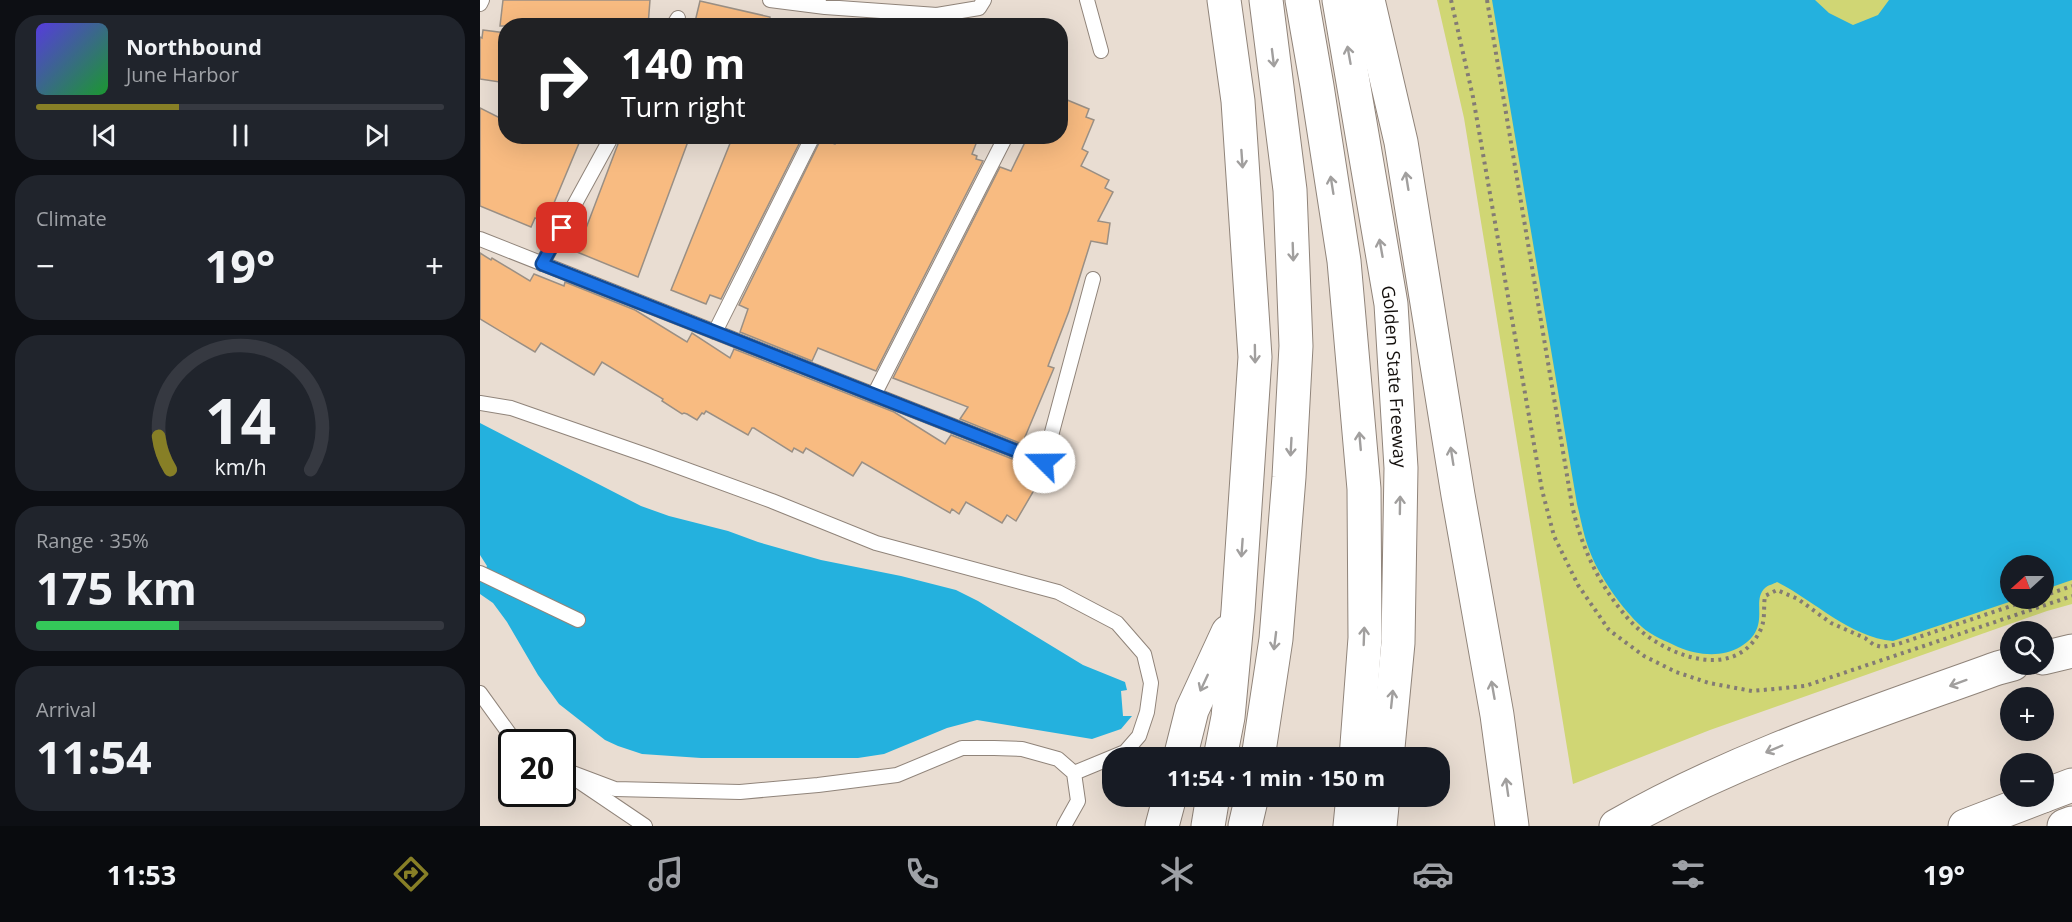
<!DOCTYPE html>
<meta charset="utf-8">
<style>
body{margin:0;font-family:"Open Sans",sans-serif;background:#20242c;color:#f1f3f6;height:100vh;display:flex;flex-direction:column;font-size:22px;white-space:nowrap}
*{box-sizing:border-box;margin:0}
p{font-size:20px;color:#9ea1a6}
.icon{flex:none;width:33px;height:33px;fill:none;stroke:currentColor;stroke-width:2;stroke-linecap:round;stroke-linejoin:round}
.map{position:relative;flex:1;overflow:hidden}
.sheet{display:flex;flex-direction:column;gap:15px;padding:15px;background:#0d0f14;width:480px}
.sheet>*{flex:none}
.hud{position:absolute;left:18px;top:18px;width:570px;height:126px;border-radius:24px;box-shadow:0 6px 24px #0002;background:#202124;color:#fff;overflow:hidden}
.needle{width:39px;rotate:249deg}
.buttons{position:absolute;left:1520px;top:555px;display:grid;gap:12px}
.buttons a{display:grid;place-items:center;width:54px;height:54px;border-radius:50%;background:#171b24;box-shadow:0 6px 24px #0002;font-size:30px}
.speed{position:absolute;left:18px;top:729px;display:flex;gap:12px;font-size:30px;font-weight:700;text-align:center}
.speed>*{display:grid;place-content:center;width:78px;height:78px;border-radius:50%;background:#171b24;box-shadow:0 6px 24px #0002;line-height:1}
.speed .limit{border:3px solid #111;border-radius:9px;background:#fff;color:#111}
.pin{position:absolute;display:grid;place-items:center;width:51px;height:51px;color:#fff;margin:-26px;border-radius:12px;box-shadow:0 3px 9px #0006}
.me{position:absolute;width:66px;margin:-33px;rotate:292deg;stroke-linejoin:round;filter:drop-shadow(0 0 4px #0008)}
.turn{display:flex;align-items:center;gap:21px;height:126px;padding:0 24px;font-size:27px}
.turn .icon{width:78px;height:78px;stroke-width:2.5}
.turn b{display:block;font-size:42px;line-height:51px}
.big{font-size:45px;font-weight:700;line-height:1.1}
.sheet .tile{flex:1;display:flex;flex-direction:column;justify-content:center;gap:9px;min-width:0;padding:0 21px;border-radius:24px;background:#20242c}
.sheet .dial{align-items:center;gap:0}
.dial svg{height:156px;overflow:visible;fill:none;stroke:#363941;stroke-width:7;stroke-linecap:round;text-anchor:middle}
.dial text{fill:#f1f3f6;stroke:none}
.song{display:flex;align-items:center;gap:18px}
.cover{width:72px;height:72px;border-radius:9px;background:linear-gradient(135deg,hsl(250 70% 55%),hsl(130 70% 35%))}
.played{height:6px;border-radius:3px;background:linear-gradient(90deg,#877f26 35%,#363941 35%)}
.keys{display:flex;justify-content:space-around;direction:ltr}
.heat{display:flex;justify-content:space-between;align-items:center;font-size:33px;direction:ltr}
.charge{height:9px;border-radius:4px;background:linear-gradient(90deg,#34c759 35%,#363941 0)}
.trip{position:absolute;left:622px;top:747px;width:348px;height:60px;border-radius:24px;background:#171b24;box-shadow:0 6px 24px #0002;font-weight:700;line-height:60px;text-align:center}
.menu{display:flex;height:96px;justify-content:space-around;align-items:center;background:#090b0e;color:#9ea1a6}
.menu .icon{width:42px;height:42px}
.menu .selected{color:#877f26}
.menu b{font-size:27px;color:#f1f3f6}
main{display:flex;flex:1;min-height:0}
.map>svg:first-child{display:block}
.green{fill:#d0d674;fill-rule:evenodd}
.water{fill:#24b1de}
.building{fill:#f8bb81;stroke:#9a8f84;stroke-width:1.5}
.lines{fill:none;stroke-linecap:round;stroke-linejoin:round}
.service-casing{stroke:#90847a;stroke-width:16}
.motorway-casing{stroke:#90847a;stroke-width:35}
.path{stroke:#837b74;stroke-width:4;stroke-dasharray:3 4.5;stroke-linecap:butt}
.service{stroke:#fff;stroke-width:14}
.motorway{stroke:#fff;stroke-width:33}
.oneway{stroke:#a19f9e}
.route-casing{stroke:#114b97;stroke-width:15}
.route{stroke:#1a73e8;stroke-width:10}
.labels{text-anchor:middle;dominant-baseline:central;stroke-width:6;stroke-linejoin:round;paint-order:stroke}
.street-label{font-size:18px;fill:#130f0c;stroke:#e9ddd2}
</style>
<main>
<section class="sheet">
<div class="tile">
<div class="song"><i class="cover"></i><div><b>Northbound</b><p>June Harbor</p></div></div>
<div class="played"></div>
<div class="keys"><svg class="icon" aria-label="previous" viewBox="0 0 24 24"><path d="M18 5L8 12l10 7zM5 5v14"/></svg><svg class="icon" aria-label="pause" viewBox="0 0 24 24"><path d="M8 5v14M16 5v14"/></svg><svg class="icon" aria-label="next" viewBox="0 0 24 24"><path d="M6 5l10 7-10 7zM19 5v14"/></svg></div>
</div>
<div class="tile"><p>Climate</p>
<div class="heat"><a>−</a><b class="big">19°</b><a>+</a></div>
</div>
<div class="tile dial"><svg viewBox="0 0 100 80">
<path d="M14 69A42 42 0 1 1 86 69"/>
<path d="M14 69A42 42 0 0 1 8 52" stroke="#877f26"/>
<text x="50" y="56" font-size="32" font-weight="700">14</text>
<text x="50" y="72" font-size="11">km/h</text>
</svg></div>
<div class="tile"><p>Range · 35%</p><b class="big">175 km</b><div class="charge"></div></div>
<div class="tile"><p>Arrival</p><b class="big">11:54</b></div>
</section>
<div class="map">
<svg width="1592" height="826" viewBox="0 0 1592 826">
<rect width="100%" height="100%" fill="#e9ddd2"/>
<path class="green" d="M957,0H1592V604L1567,611L1230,730L1093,784L984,118ZM1530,566H1563V598H1530Z"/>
<g class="water">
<path d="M1012,0H1335L1349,13L1373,25L1398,15L1409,0H1592V580L1563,590V566H1530V598L1538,599L1413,641C1369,637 1335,601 1297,582C1294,584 1288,585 1285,588C1270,602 1293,627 1260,647C1241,658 1217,655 1198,647C1186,641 1172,636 1162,627C1143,610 1119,576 1110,552C1104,537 1101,520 1097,504Z"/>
<polygon points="0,423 161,506 189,516 248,531 278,542 341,560 421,576 476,590 498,601 603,665 645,682 647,690 641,691 643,716 652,716 641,729 612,739 497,720 467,728 404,754 378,758 221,758 162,754 138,746 125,740 79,704 58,675 27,622 13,603 0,594 0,580 7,566 0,555"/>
</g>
<g class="building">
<polygon points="23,0 170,0 168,26 20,26"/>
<polygon points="220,1 290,17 289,26 214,26"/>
<polygon points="3,30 26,33 26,83 0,79 0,37 2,38"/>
<polygon points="580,97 609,109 606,117 614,120 602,149 608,152 601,166 629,180 625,188 633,192 618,221 630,223 627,244 611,241 589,311 568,366 574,368 542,444 480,419 488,407 413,378 520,167 531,171 548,136 580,136"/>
<polygon points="0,108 26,121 26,136 102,136 66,222 55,218 51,227 0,206"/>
<polygon points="141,136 210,136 158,277 97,252"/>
<polygon points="253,136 323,136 241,299 230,295 226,304 191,290"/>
<polygon points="358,136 499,136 492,154 497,156 496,159 503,161 396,371 338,348 332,361 260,332 268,309 259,305 341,139 355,144"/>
<polygon points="0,253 11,260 12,258 50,281 54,274 84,286 85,282 155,310 207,342 212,333 250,358 254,349 414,412 465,444 471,435 535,460 534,462 553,473 552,475 560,480 536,521 527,515 522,523 486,502 479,514 472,509 470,513 382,462 373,476 326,448 323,453 314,448 312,452 274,428 272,428 268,435 226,411 224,414 222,413 217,420 207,414 204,413 202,414 182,401 183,399 122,362 114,375 61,343 55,352 0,319"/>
</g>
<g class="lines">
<g class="service-casing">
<g id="service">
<polyline points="290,0 345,7 457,15 499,8 504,0"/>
<polyline points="607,0 621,51"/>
<polyline points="0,4 2,0"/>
<polyline points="193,26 198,18"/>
<polyline points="0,239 564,462 613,279"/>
<polyline points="62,264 132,136"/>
<polyline points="235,332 333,136"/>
<polyline points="394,395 526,136"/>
<polyline points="0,403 31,408 169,456 292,501 396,543 578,592 637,623 664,654 671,683 667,712 659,736 645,752 594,773"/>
<polyline points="0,573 98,620"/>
<polyline points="0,693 31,736 41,742"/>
<polyline points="82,769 135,789 260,792 338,785 417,775 482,748 514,748 542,749 578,759 594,773 598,801 584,826"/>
<polyline points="97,780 165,826"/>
</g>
</g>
<g class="motorway-casing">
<g id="motorway">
<polyline points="822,0 837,86 864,261 884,489 885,638 876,758"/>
<path id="s1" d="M859,0L911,304L921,468L918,643L907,758"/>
<polyline points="888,0 921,142 978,495 1017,715 1032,826"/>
<polyline points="1563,658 1592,651"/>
<polyline points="700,758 712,710 748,632"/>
<polyline points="740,758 748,717 758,611 775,357 758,101 744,0"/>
<polyline points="778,758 796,639 809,477 816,346 810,190 786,0"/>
<polyline points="1563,796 1592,785"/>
<polyline points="682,826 690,796"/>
<polyline points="728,826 733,796"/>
<polyline points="765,826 772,796"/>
<polyline points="870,826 873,796"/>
<polyline points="900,826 903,796"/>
<path d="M1136,826C1257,757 1388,715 1518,668L1533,664"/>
<polyline points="1485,826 1563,796"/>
<polyline points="1584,826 1592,823"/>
</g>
</g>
<g class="path">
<polyline points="971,0 993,97 1062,490 1074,536 1098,585 1129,630 1164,656 1196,672 1229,683 1272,691 1325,686 1592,596"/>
<path d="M1007,0L1092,505C1101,546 1118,583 1145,615C1173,651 1252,687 1280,631C1286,619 1283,608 1285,596L1297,590L1318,599L1351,623L1385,638L1394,645L1402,647L1418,644L1555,598"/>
<polyline points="1563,596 1592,586"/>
</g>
<use href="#service" class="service"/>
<use href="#motorway" class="motorway"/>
</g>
<defs><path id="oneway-shaft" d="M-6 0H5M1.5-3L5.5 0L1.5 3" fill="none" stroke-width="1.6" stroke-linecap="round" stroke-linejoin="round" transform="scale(1.5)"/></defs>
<g class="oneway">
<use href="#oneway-shaft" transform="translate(869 55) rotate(-100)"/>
<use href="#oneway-shaft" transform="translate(793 58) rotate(83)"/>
<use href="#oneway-shaft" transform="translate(762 159) rotate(86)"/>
<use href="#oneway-shaft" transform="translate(927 181) rotate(-99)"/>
<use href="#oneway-shaft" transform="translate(852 185) rotate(-99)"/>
<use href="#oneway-shaft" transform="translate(901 248) rotate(-100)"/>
<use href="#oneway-shaft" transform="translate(813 252) rotate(88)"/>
<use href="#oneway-shaft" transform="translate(775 354) rotate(89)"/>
<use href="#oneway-shaft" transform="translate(880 441) rotate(-95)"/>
<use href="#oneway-shaft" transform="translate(811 447) rotate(93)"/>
<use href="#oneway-shaft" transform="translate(972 456) rotate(-99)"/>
<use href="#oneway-shaft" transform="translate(920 505) rotate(-89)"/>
<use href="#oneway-shaft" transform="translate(762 548) rotate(94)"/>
<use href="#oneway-shaft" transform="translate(884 636) rotate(-88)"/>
<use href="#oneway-shaft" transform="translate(795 641) rotate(97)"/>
<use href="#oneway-shaft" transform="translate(724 683) rotate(115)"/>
<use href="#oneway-shaft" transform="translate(1478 683) rotate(160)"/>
<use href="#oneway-shaft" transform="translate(1013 690) rotate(-100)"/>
<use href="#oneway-shaft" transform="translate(912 699) rotate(-84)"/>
<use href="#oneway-shaft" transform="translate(1294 749) rotate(157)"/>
<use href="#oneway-shaft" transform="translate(1027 787) rotate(-98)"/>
</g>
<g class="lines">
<g class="route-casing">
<polyline id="route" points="82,228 62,264 564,462"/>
</g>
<use href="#route" class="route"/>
</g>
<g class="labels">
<g class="street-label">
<text stroke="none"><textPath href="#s1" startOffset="381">Golden State Freeway</textPath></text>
</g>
</g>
</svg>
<div class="buttons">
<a><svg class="needle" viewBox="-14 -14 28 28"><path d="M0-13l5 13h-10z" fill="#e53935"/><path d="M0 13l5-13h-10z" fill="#9ea1a6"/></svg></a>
<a><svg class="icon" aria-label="search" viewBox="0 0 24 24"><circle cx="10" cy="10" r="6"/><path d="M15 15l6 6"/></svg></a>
<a>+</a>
<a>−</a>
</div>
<div class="speed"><div class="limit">20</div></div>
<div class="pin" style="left:82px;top:228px;background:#d93025"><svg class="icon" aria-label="arrive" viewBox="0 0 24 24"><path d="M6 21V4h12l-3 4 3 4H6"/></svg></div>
<svg class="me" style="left:564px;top:462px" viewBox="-20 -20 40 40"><circle r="19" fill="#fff"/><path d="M0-13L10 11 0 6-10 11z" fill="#1a73e8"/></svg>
<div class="trip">11:54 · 1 min · 150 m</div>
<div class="hud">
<div class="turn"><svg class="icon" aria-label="right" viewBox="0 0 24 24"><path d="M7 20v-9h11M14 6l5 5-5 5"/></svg><div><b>140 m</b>Turn right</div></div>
</div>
</div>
</main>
<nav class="menu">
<b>11:53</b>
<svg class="icon selected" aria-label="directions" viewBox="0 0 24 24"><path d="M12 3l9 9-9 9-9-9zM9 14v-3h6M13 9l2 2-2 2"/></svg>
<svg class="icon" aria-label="music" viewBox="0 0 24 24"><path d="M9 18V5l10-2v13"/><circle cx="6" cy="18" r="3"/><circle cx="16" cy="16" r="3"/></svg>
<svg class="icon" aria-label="phone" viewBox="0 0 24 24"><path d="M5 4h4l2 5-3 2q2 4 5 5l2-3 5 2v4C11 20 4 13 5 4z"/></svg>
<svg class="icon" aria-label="climate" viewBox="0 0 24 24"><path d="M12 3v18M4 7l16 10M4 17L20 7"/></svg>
<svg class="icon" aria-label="car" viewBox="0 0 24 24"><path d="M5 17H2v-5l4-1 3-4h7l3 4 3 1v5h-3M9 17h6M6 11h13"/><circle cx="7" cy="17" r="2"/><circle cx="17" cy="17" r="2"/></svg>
<svg class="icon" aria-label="filters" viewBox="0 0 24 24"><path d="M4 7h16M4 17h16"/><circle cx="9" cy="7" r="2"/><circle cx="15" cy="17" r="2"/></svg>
<b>19°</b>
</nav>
